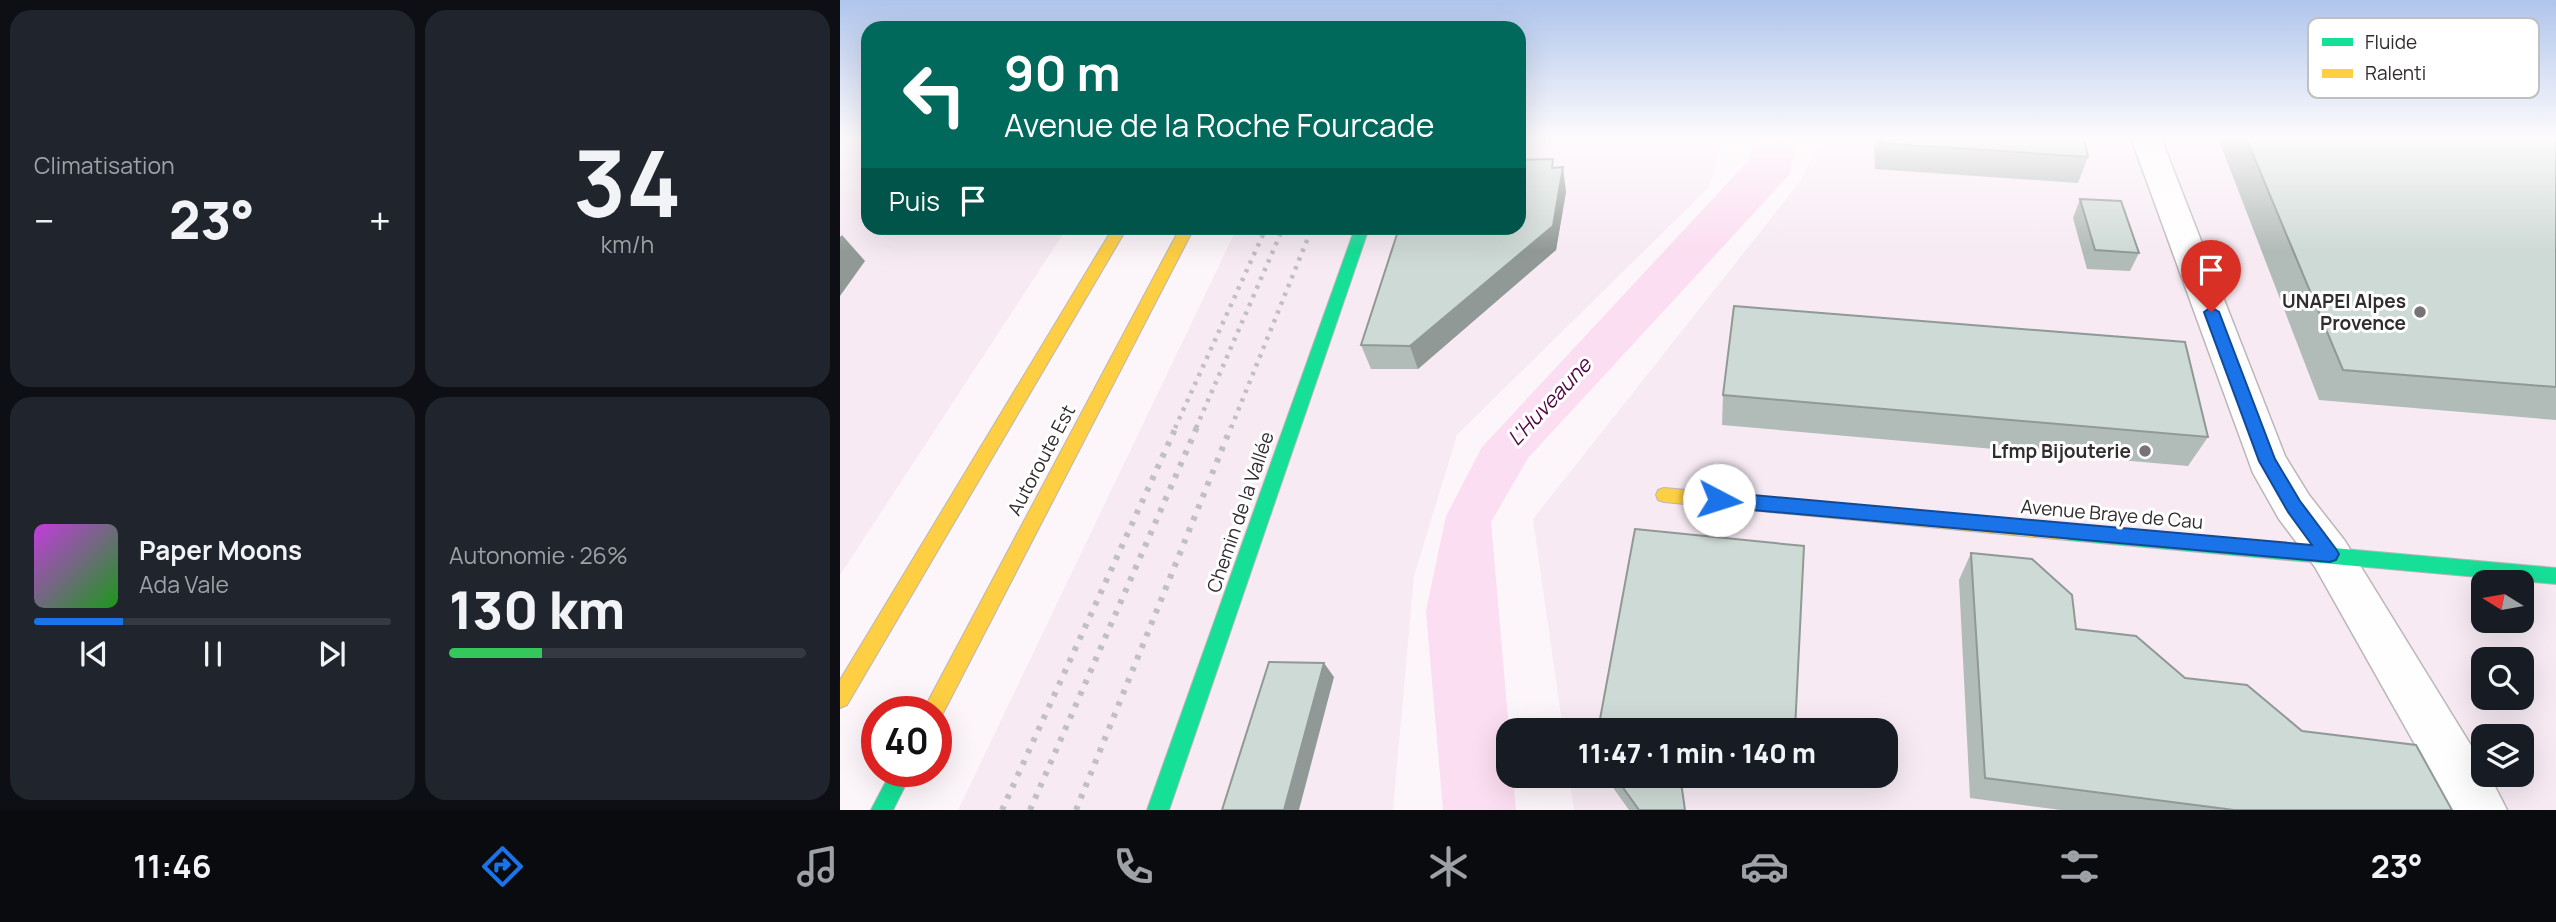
<!DOCTYPE html>
<html lang="fr">
<meta charset="utf-8">
<style>
body{margin:0;font-family:Manrope,sans-serif;background:#20242c;color:#f1f3f6;height:100vh;display:flex;flex-direction:column;font-size:26px;white-space:nowrap}
*{box-sizing:border-box;margin:0}
p{font-size:23px;color:#9ea1a6}
.icon{flex:none;width:38px;height:38px;fill:none;stroke:currentColor;stroke-width:2;stroke-linecap:round;stroke-linejoin:round}
.map{position:relative;flex:1;overflow:hidden}
.drawer{display:flex;flex-direction:column;gap:10px;padding:10px;background:#0d0f14;width:840px}
.drawer>*{flex:none}
.banner{position:absolute;left:21px;top:21px;width:665px;height:214px;border-radius:21px;box-shadow:0 7px 28px #0002;background:#00695c;color:#fff;overflow:hidden}
.needle{width:46px;rotate:281deg}
.controls{position:absolute;left:1631px;top:570px;display:grid;gap:14px}
.controls a{display:grid;place-items:center;width:63px;height:63px;border-radius:14px;background:#171b24;box-shadow:0 7px 28px #0002;font-size:35px}
.speed{position:absolute;left:21px;top:696px;display:flex;gap:14px;font-size:35px;font-weight:700;text-align:center}
.speed>*{display:grid;place-content:center;width:91px;height:91px;border-radius:50%;background:#171b24;box-shadow:0 7px 28px #0002;line-height:1}
.speed .limit{border:10px solid #d22;background:#fff;color:#111}
.pin{position:absolute;display:grid;place-items:center;width:60px;height:60px;color:#fff;margin:-72px -30px;border-radius:50% 50% 50% 0;rotate:-45deg;box-shadow:0 0 7px #0007}
.pin .icon{rotate:45deg}
.me{position:absolute;width:77px;margin:-38px;rotate:95deg;stroke-linejoin:round;filter:drop-shadow(0 0 5px #0008)}
.turn{display:flex;align-items:center;gap:24px;height:147px;padding:0 28px;font-size:32px}
.turn .icon{width:91px;height:91px;stroke-width:2.5}
.turn b{display:block;font-size:49px;line-height:60px}
.then{display:flex;align-items:center;height:66px;padding:0 28px;background:#0003;gap:14px;font-size:26px}
.big{font-size:52px;font-weight:800;line-height:1.1}
.drawer .widget{flex:1;display:flex;flex-direction:column;justify-content:center;gap:10px;min-width:0;padding:0 24px;border-radius:21px;background:#20242c}
.drawer .dial{align-items:center;gap:0}
.dial b{font-size:91px;line-height:1}
.song{display:flex;align-items:center;gap:21px}
.cover{width:84px;height:84px;border-radius:10px;background:linear-gradient(135deg,hsl(290 70% 55%),hsl(120 70% 35%))}
.played{height:7px;border-radius:4px;background:linear-gradient(90deg,#1a73e8 25%,#363941 25%)}
.keys{display:flex;justify-content:space-around;direction:ltr}
.heat{display:flex;justify-content:space-between;align-items:center;font-size:38px;direction:ltr}
.charge{height:10px;border-radius:5px;background:linear-gradient(90deg,#34c759 26%,#363941 0)}
.drawer .tiles{flex:1;display:grid;gap:10px;grid-template-columns:repeat(2,1fr)}
.trip{position:absolute;left:656px;top:718px;width:402px;height:70px;border-radius:21px;background:#171b24;box-shadow:0 7px 28px #0002;font-weight:800;line-height:70px;text-align:center}
.tab-bar{display:flex;height:112px;justify-content:space-around;align-items:center;background:#090b0e;color:#9ea1a6}
.tab-bar .icon{width:49px;height:49px}
.tab-bar .selected{color:#1a73e8}
.tab-bar b{font-size:32px;color:#f1f3f6}
main{display:flex;flex:1;min-height:0}
.map>svg:first-child{display:block}
.built{fill:#f7eaf3;fill-rule:evenodd}
.water{fill:#fbdef1}
.lines{fill:none;stroke-linecap:round;stroke-linejoin:round}
.street-casing{stroke:#bab6b9;stroke-width:3}
.fast-casing{stroke:#bab6b9;stroke-width:2}
.slow-casing{stroke:#bab6b9;stroke-width:2}
.street{fill:#fffefe;fill-rule:evenodd}
.fast{fill:#16e098;fill-rule:evenodd}
.slow{fill:#ffcf43;fill-rule:evenodd}
.rail-far1{stroke:#c1c0c1;stroke-width:4.5;stroke-dasharray:3.5 6;stroke-linecap:butt}
.rail{stroke:#c1c0c1;stroke-width:6;stroke-dasharray:4.5 8;stroke-linecap:butt}
.wall{fill:#b1bbb7}
.shaded-wall{fill:#909995}
.building{fill:#cedad5;stroke:#909995;stroke-width:2}
.route{fill:#1a73e8;stroke:#114b97;stroke-width:2}
.poi-dot{fill:#787376;stroke:#fff;stroke-width:2.5}
.labels{text-anchor:middle;dominant-baseline:central;stroke-width:6;stroke-linejoin:round;paint-order:stroke}
.poi-label{font-size:19px;font-weight:bold;fill:#312c2f;stroke:#fff;text-anchor:end}
.street-label{font-size:19px;fill:#312c2f;stroke:#fff}
.water-label{font-size:21px;font-style:italic;fill:#530843;stroke:#fff}
.key{fill:#fff;stroke:#c1c0c1;stroke-width:2}
.key-label{font-size:19px;fill:#312c2f}
</style>
<main>
<section class="drawer">
<div class="tiles">
<div class="widget"><p>Climatisation</p>
<div class="heat"><a>−</a><b class="big">23°</b><a>+</a></div>
</div>
<div class="widget dial"><b>34</b><p>km/h</p></div>
<div class="widget">
<div class="song"><i class="cover"></i><div><b>Paper Moons</b><p>Ada Vale</p></div></div>
<div class="played"></div>
<div class="keys"><svg class="icon" aria-label="previous" viewBox="0 0 24 24"><path d="M18 5L8 12l10 7zM5 5v14"/></svg><svg class="icon" aria-label="pause" viewBox="0 0 24 24"><path d="M8 5v14M16 5v14"/></svg><svg class="icon" aria-label="next" viewBox="0 0 24 24"><path d="M6 5l10 7-10 7zM19 5v14"/></svg></div>
</div>
<div class="widget"><p>Autonomie · 26%</p><b class="big">130 km</b><div class="charge"></div></div>
</div>
</section>
<div class="map">
<svg width="1716" height="810" viewBox="0 0 1716 810">
<rect width="100%" height="100%" fill="#fcf6fa"/>
<g class="built">
<polygon points="0,138 28,138 28,228 227,228 0,575"/>
<polygon points="679,138 883,138 869,187 617,435 574,576 553,810 118,810 397,228 679,228"/>
<path d="M982,138H1716V810H734L729,775H1046V730H723L693,519L959,183ZM1643,583H1682V621H1643ZM1643,660H1682V698H1643ZM1643,737H1682V775H1643Z"/>
</g>
<polygon class="water" points="915,138 957,138 950,174 688,458 651,522 669,730 668,775 673,775 676,810 603,810 586,611 606,516 642,447 908,161"/>
<g class="lines">
<g class="street-casing">
<polygon id="street" points="1291,138 1321,138 1445,456 1469,495 1505,541 1643,765 1643,775 1649,775 1667,810 1612,810 1475,567 1439,519 1413,473"/>
</g>
<g class="fast-casing">
<g id="fast">
<polygon points="515,228 529,228 329,810 307,810"/>
<polygon points="1227,524 1716,568 1716,584 1227,540 1221,537 1218,532 1221,527"/>
<polygon points="51,772 72,772 53,810 31,810"/>
</g>
</g>
<g class="slow-casing">
<g id="slow">
<polygon points="273,228 287,228 7,705 0,708 0,680"/>
<polygon points="340,228 354,228 100,719 96,720 96,712 83,712 86,705"/>
<polygon points="824,488 1227,524 1233,527 1236,532 1233,537 1227,540 824,502 818,500 816,495 818,490"/>
</g>
</g>
<use href="#street" class="street"/>
<use href="#fast" class="fast"/>
<use href="#slow" class="slow"/>
<g class="rail-far1">
<polyline points="335,428 426,228"/>
<polyline points="356,428 443,228"/>
<polyline points="391,428 472,228"/>
</g>
<g class="rail">
<polyline points="162,810 336,427"/>
<polyline points="190,810 357,427"/>
<polyline points="236,810 391,427"/>
</g>
</g>
<g class="wall">
<polygon points="1034,138 1244,138 1248,157 1238,183 1035,169"/>
<polygon points="1378,138 1716,138 1716,420 1479,400"/>
<polygon points="714,168 726,192 716,250 578,369 531,369 521,345"/>
<polygon points="1240,199 1299,253 1290,271 1247,269 1233,218"/>
<polygon points="883,395 1368,437 1348,466 882,425"/>
<polygon points="1131,553 1236,629 1462,731 1612,810 1221,810 1130,798 1119,580"/>
<polygon points="764,775 840,775 845,810 789,810"/>
<polygon points="911,775 949,775 948,780"/>
</g>
<g class="shaded-wall">
<polygon points="723,167 726,192 716,250 578,369 570,346"/>
<polygon points="2,235 25,261 0,296 0,237"/>
<polygon points="484,663 494,677 459,810 444,810"/>
</g>
<g class="building">
<polygon points="1039,138 1244,138 1248,157 1040,143"/>
<polygon points="1406,138 1716,138 1716,387 1503,370"/>
<polygon points="713,159 712,168 723,167 713,226 570,346 521,345 559,228 679,228 679,160"/>
<polygon points="1240,199 1281,201 1299,253 1255,250"/>
<polygon points="894,306 1345,342 1368,437 883,395"/>
<polygon points="795,529 964,546 955,730 758,730"/>
<polygon points="1131,553 1192,559 1232,595 1236,629 1296,636 1345,678 1407,685 1462,731 1576,745 1612,810 1394,810 1145,778"/>
<polygon points="429,662 484,663 444,810 382,810"/>
<polygon points="774,775 840,775 845,810 799,810"/>
</g>
<linearGradient id="sky" x2="0" y2="1"><stop stop-color="#afc5ec"/><stop offset="0.55" stop-color="#fefbfd"/><stop offset="1" stop-color="#fefbfd" stop-opacity="0"/></linearGradient>
<rect width="1716" height="251" fill="url(#sky)"/>
<polygon class="route" points="1371,307 1379,312 1435,459 1460,501 1496,549 1499,554 1496,560 1490,562 879,507 873,505 871,500 873,495 879,492 1472,545 1448,512 1419,461 1364,312"/>
<g class="poi-dot">
<circle cx="1580" cy="312" r="7"/>
<circle cx="1305" cy="451" r="7"/>
</g>
<g class="labels">
<g class="poi-label">
<text x="1566" y="301">UNAPEI Alpes<tspan x="1566" dy="22">Provence</tspan></text>
<text x="1291" y="451">Lfmp Bijouterie</text>
</g>
<g class="street-label">
<text transform="translate(201 460) rotate(-62)">Autoroute Est</text>
<text transform="translate(400 512) rotate(-71)">Chemin de la Vallée</text>
<text transform="translate(1272 514) rotate(5)">Avenue Braye de Cau</text>
</g>
<g class="water-label">
<text transform="translate(709 401) rotate(-47)">L'Huveaune</text>
</g>
</g>
<rect x="1468" y="18" width="231" height="80" rx="10" class="key"/>
<rect x="1482" y="38" width="31" height="8" fill="#16e098"/>
<rect x="1482" y="69" width="31" height="9" fill="#ffcf43"/>
<g class="key-label">
<text x="1525" y="49">Fluide</text>
<text x="1525" y="80">Ralenti</text>
</g>
</svg>
<div class="controls">
<a><svg class="needle" viewBox="-14 -14 28 28"><path d="M0-13l5 13h-10z" fill="#e53935"/><path d="M0 13l5-13h-10z" fill="#9ea1a6"/></svg></a>
<a><svg class="icon" aria-label="search" viewBox="0 0 24 24"><circle cx="10" cy="10" r="6"/><path d="M15 15l6 6"/></svg></a>
<a><svg class="icon" aria-label="layers" viewBox="0 0 24 24"><path d="M12 4l9 5-9 5-9-5zM3 14l9 5 9-5"/></svg></a>
</div>
<div class="speed"><div class="limit">40</div></div>
<div class="pin" style="left:1371px;top:312px;background:#d93025"><svg class="icon" aria-label="arrive" viewBox="0 0 24 24"><path d="M6 21V4h12l-3 4 3 4H6"/></svg></div>
<svg class="me" style="left:879px;top:500px" viewBox="-20 -20 40 40"><circle r="19" fill="#fff"/><path d="M0-13L10 11 0 6-10 11z" fill="#1a73e8"/></svg>
<div class="trip">11:47 · 1 min · 140 m</div>
<div class="banner">
<div class="turn"><svg class="icon" aria-label="left" viewBox="0 0 24 24"><path d="M17 20v-9H6M10 6l-5 5 5 5"/></svg><div><b>90 m</b>Avenue de la Roche Fourcade</div></div>
<div class="then">Puis<svg class="icon" aria-label="arrive" viewBox="0 0 24 24"><path d="M6 21V4h12l-3 4 3 4H6"/></svg></div>
</div>
</div>
</main>
<nav class="tab-bar">
<b>11:46</b>
<svg class="icon selected" aria-label="directions" viewBox="0 0 24 24"><path d="M12 3l9 9-9 9-9-9zM9 14v-3h6M13 9l2 2-2 2"/></svg>
<svg class="icon" aria-label="music" viewBox="0 0 24 24"><path d="M9 18V5l10-2v13"/><circle cx="6" cy="18" r="3"/><circle cx="16" cy="16" r="3"/></svg>
<svg class="icon" aria-label="phone" viewBox="0 0 24 24"><path d="M5 4h4l2 5-3 2q2 4 5 5l2-3 5 2v4C11 20 4 13 5 4z"/></svg>
<svg class="icon" aria-label="climate" viewBox="0 0 24 24"><path d="M12 3v18M4 7l16 10M4 17L20 7"/></svg>
<svg class="icon" aria-label="car" viewBox="0 0 24 24"><path d="M5 17H2v-5l4-1 3-4h7l3 4 3 1v5h-3M9 17h6M6 11h13"/><circle cx="7" cy="17" r="2"/><circle cx="17" cy="17" r="2"/></svg>
<svg class="icon" aria-label="filters" viewBox="0 0 24 24"><path d="M4 7h16M4 17h16"/><circle cx="9" cy="7" r="2"/><circle cx="15" cy="17" r="2"/></svg>
<b>23°</b>
</nav>
